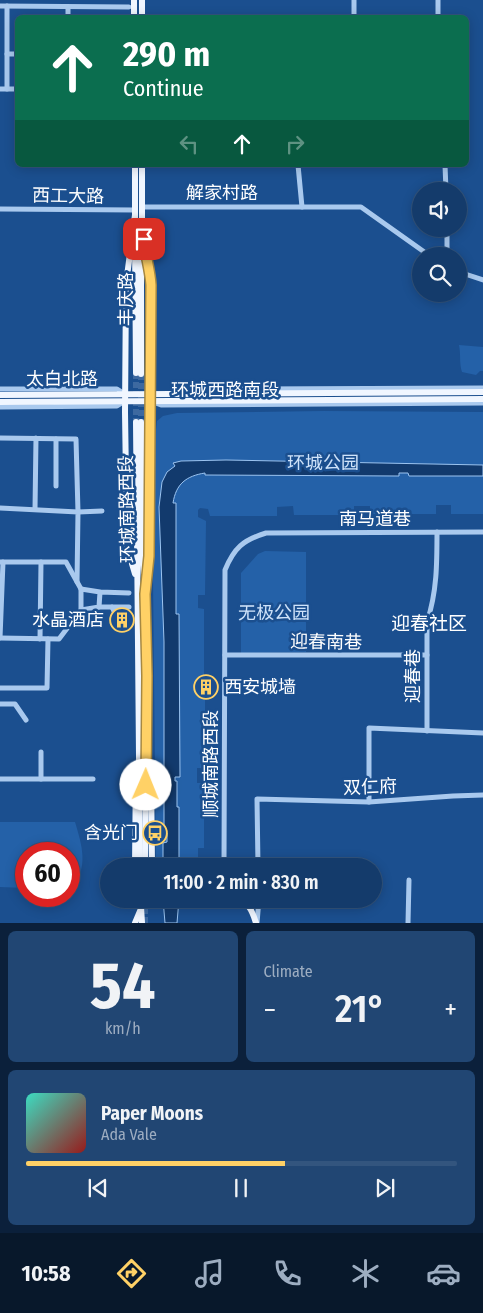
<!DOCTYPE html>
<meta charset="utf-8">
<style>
body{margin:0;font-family:"Fira Sans Condensed","Noto Sans SC",sans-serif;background:#214673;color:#f1f3f6;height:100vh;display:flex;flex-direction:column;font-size:19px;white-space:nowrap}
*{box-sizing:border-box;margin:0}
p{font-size:16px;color:#9dadc1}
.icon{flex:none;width:28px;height:28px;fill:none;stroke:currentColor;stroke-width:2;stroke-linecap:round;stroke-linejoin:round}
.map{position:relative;height:923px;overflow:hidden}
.side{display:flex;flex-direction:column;gap:8px;padding:8px;background:#0b203b;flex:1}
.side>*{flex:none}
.guide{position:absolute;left:15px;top:15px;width:454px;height:152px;border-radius:8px;box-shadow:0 2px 12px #0003,0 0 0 1px #33557e;background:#0b6e4f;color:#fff;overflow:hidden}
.fabs{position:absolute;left:412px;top:182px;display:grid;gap:10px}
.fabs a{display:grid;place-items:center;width:55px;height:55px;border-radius:50%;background:#143b6b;box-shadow:0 2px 12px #0003,0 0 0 1px #33557e;font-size:25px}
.speed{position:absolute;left:15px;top:842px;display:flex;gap:10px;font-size:25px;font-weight:700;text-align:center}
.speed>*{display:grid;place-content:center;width:65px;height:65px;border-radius:50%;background:#143b6b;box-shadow:0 2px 12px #0003,0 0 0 1px #33557e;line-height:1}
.speed .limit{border:8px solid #d22;background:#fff;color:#111}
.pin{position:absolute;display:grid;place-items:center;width:42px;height:42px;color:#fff;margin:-21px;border-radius:10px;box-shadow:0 2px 8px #0006}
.me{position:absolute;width:55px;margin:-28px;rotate:1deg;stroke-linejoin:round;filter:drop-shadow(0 0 4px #0008)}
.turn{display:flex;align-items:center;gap:18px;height:105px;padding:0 25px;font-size:22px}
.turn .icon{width:65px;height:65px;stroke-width:2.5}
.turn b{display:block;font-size:35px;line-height:42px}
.lanes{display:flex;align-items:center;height:48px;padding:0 25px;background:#0003;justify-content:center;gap:25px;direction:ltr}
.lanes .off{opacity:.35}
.big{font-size:38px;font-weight:600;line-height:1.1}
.side .widget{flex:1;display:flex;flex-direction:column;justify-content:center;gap:8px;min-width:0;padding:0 18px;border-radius:8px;background:#214673}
.side .dial{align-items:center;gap:0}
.dial b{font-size:65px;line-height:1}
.song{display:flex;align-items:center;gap:15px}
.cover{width:60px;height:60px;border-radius:8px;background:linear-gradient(135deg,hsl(170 70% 55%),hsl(0 70% 35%))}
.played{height:5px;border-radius:2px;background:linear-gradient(90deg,#ffd166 60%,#33557e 60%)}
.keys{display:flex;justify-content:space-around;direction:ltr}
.heat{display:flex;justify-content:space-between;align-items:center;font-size:28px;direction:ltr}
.side .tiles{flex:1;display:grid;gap:8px;grid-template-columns:1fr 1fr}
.widget:last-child{grid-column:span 2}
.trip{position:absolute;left:100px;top:858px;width:282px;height:50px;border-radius:25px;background:#143b6b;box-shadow:0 2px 12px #0003,0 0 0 1px #33557e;font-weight:600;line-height:50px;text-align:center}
.tabs{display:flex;height:80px;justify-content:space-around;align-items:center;background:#08182b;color:#9dadc1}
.tabs .icon{width:35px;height:35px}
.tabs .current{color:#ffd166}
.tabs b{font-size:22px;color:#f1f3f6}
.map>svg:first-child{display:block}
.green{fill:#2461a8}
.water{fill:#123a6d;stroke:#9cc4f0}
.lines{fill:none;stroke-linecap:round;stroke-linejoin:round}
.major-tunnel{stroke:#3d69a0;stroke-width:6;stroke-dasharray:6 3;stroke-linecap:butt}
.minor{stroke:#a9c9ee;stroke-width:5}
.major{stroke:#f0f6ff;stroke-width:6}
.route-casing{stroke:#a68842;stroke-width:12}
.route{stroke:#ffd166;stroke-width:9}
.labels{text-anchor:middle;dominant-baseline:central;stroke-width:5;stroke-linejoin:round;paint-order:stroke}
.street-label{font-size:18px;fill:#fff;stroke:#1b4f8f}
.park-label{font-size:18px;fill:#cfe3fa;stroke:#1b4f8f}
.poi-label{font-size:18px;fill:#fff;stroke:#1b4f8f;text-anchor:end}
.neighbourhood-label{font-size:19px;fill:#fff;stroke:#1b4f8f}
</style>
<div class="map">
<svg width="483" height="923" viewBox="0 0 483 923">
<rect width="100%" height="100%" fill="#1b4f8f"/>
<g class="green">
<path d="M459,345L483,347V371H480L476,375L462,372C459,363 461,354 459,345Z"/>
<path d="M324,411L483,412V514H451V505H436V514H370V506H354V515H294L293,506L277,507V516H210L208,509L200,508L198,510V517L206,521L205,595H198V608L204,609V681L197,682V693H205V768H197V783H204V848H198V862H205V866H156L153,579C157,527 150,473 157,421L163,416L177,413Z"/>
<polygon points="265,551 306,552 306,652 241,653 241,573 258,554"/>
<path d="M0,822H75C81,842 91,872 69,886V854H26V888L0,887Z"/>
</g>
<g class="water">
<path d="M226,460L483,465V476H409L408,473H399V476L205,475V473C186,476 176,484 173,503H176V614H179L180,777H175V781H177V807H179V866H163V843L167,842V833H164V642L159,507L162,482L167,472L175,466L173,463L181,461Z"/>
<polygon points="163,899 179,899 177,923 165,923"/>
</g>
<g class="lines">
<g class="major-tunnel">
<polyline points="136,373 136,422"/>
<polyline points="141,374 141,422"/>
<polyline points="145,899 145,923"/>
</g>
<g class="minor">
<polyline points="354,0 354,18"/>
<polyline points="0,6 129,7"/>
<polyline points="7,6 7,54"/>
<polyline points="68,18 68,7"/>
<polyline points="438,18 438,0"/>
<polyline points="0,89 18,89"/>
<polyline points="7,89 7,54 18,54"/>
<polyline points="298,165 302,207"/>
<polyline points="445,165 446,191"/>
<polyline points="142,207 361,207 430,256"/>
<polyline points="0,209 135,210"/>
<polyline points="447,229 447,256"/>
<polyline points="459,272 483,280"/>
<polyline points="0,389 117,389 125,394"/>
<polyline points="227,393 236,389 483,388"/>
<polyline points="153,402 161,405 483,403"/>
<polyline points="0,407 117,406 125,401"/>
<polyline points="0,438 76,439 78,512 102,511"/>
<polyline points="56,486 56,439"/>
<polyline points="0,508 78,512 77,582"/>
<polyline points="35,509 36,438"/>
<polyline points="0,562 66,562 81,589"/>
<polyline points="100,592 81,589 81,610 99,607 100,592 129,593"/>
<polyline points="99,607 129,607"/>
<polyline points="112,607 117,618"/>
<polyline points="0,638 59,639 81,610"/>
<polyline points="0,638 3,562"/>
<polyline points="40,639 41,562"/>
<polyline points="225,655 427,655"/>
<polyline points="0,688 47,688 48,639"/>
<polyline points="0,704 15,704 26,720"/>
<path d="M427,731V622C437,592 437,563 437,532"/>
<polyline points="41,752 41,779"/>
<polyline points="0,779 93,779"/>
<polyline points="369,802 369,728 483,733"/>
<path d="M224,866L225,570C234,548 243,540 266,533L483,532"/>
<polyline points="258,866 257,799 369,802 453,796 483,795"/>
<polyline points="257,923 259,899"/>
<polyline points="408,923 409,880"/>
</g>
<g class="major">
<polyline points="134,0 134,18"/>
<polyline points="142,0 142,18"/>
<polyline points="135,165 135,217"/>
<polyline points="135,215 126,284 125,412 127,547 135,574"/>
<polyline points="142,221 146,257 150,268 151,285 149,556 147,586"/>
<polyline points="142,224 142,165"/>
<polyline points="135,239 136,373"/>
<polyline points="141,374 141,249"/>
<polyline points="0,395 483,392"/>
<polyline points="0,402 483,399"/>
<polyline points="136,422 140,866"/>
<polyline points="141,422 142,551 146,606 147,676 145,866"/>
<polyline points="149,760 151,772 152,866"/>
<polyline points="135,866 136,764"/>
<polyline points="138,899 141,907 142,923"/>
<path d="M233,899C248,900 252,910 256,923"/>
<polyline points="135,923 143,904 149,899"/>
</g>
</g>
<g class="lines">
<g class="route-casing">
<path id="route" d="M144,239C145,255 150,269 151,285L149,556L145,594L147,676L146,785"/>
</g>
<use href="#route" class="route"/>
</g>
<defs>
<g id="building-ring" transform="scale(1.25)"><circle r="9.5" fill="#1b4f8f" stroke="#ffd166" stroke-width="1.5"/><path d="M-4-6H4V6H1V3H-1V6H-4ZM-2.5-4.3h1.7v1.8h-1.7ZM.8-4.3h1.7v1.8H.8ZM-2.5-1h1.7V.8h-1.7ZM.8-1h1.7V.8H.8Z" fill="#ffd166"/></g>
<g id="bus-ring" transform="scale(1.25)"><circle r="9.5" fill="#1b4f8f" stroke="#ffd166" stroke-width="1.5"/><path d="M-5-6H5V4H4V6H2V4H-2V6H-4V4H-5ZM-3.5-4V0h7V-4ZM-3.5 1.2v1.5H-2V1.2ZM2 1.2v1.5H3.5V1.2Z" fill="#ffd166"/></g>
</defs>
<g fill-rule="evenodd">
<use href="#building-ring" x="122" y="620"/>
<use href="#building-ring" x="206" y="687"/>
<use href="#bus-ring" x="155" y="833"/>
</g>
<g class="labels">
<g class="street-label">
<text x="222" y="193">解家村路</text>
<text transform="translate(68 196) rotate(1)">西工大路</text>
<text transform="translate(126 299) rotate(-90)">丰庆路</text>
<text x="62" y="379">太白北路</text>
<text x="225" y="390">环城西路南段</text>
<text transform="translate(127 509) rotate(-91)">环城南路西段</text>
<text x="375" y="519">南马道巷</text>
<text transform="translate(326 642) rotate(1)">迎春南巷</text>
<text transform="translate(413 676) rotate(-90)">迎春巷</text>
<text transform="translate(211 764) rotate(-90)">顺城南路西段</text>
<text transform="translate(370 787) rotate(-2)">双仁府</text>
</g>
<g class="park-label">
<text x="323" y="463">环城公园</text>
<text x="274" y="613">无极公园</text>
</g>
<g class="poi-label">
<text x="104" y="620">水晶酒店</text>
<text x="224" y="687" text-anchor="start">西安城墙</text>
<text x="138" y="833">含光门</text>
</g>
<g class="neighbourhood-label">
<text x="429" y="623">迎春社区</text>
</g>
</g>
</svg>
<div class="fabs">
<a><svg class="icon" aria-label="sound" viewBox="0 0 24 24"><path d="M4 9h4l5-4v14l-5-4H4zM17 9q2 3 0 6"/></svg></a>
<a><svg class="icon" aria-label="search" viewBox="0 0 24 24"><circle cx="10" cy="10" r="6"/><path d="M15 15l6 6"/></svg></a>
</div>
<div class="speed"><div class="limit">60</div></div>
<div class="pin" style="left:144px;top:239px;background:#d93025"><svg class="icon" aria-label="arrive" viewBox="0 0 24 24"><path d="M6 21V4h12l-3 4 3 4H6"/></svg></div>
<svg class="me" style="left:146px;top:785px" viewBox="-20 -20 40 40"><circle r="19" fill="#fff"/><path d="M0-13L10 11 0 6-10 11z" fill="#ffd166"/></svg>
<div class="trip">11:00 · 2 min · 830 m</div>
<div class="guide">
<div class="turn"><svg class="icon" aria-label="ahead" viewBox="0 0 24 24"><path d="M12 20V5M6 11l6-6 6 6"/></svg><div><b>290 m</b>Continue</div></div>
<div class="lanes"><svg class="icon off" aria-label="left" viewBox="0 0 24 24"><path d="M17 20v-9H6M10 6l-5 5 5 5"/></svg><svg class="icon" aria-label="ahead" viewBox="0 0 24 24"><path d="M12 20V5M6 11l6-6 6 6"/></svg><svg class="icon off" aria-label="right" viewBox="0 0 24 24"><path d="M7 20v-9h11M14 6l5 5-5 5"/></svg></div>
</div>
</div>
<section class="side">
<div class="tiles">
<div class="widget dial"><b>54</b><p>km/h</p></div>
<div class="widget"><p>Climate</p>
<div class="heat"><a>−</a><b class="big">21°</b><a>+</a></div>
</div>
<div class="widget">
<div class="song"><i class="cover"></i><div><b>Paper Moons</b><p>Ada Vale</p></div></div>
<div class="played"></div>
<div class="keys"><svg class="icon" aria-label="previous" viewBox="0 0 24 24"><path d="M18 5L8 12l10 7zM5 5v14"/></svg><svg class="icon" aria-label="pause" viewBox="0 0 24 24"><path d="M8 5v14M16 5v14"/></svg><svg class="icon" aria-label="next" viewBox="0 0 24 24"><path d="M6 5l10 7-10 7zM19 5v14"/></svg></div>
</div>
</div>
</section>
<nav class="tabs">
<b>10:58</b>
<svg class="icon current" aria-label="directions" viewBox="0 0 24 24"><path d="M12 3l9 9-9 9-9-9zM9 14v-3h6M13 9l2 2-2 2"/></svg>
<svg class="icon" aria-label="music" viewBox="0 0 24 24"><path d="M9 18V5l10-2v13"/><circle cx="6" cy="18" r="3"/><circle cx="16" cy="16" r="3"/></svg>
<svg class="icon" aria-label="phone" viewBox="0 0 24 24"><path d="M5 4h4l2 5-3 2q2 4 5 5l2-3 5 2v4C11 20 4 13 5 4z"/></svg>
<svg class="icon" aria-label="climate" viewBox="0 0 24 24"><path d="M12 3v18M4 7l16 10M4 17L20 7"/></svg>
<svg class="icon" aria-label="car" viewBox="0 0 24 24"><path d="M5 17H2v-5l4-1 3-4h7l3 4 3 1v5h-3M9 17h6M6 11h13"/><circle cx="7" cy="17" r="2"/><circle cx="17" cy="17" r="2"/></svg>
</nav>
